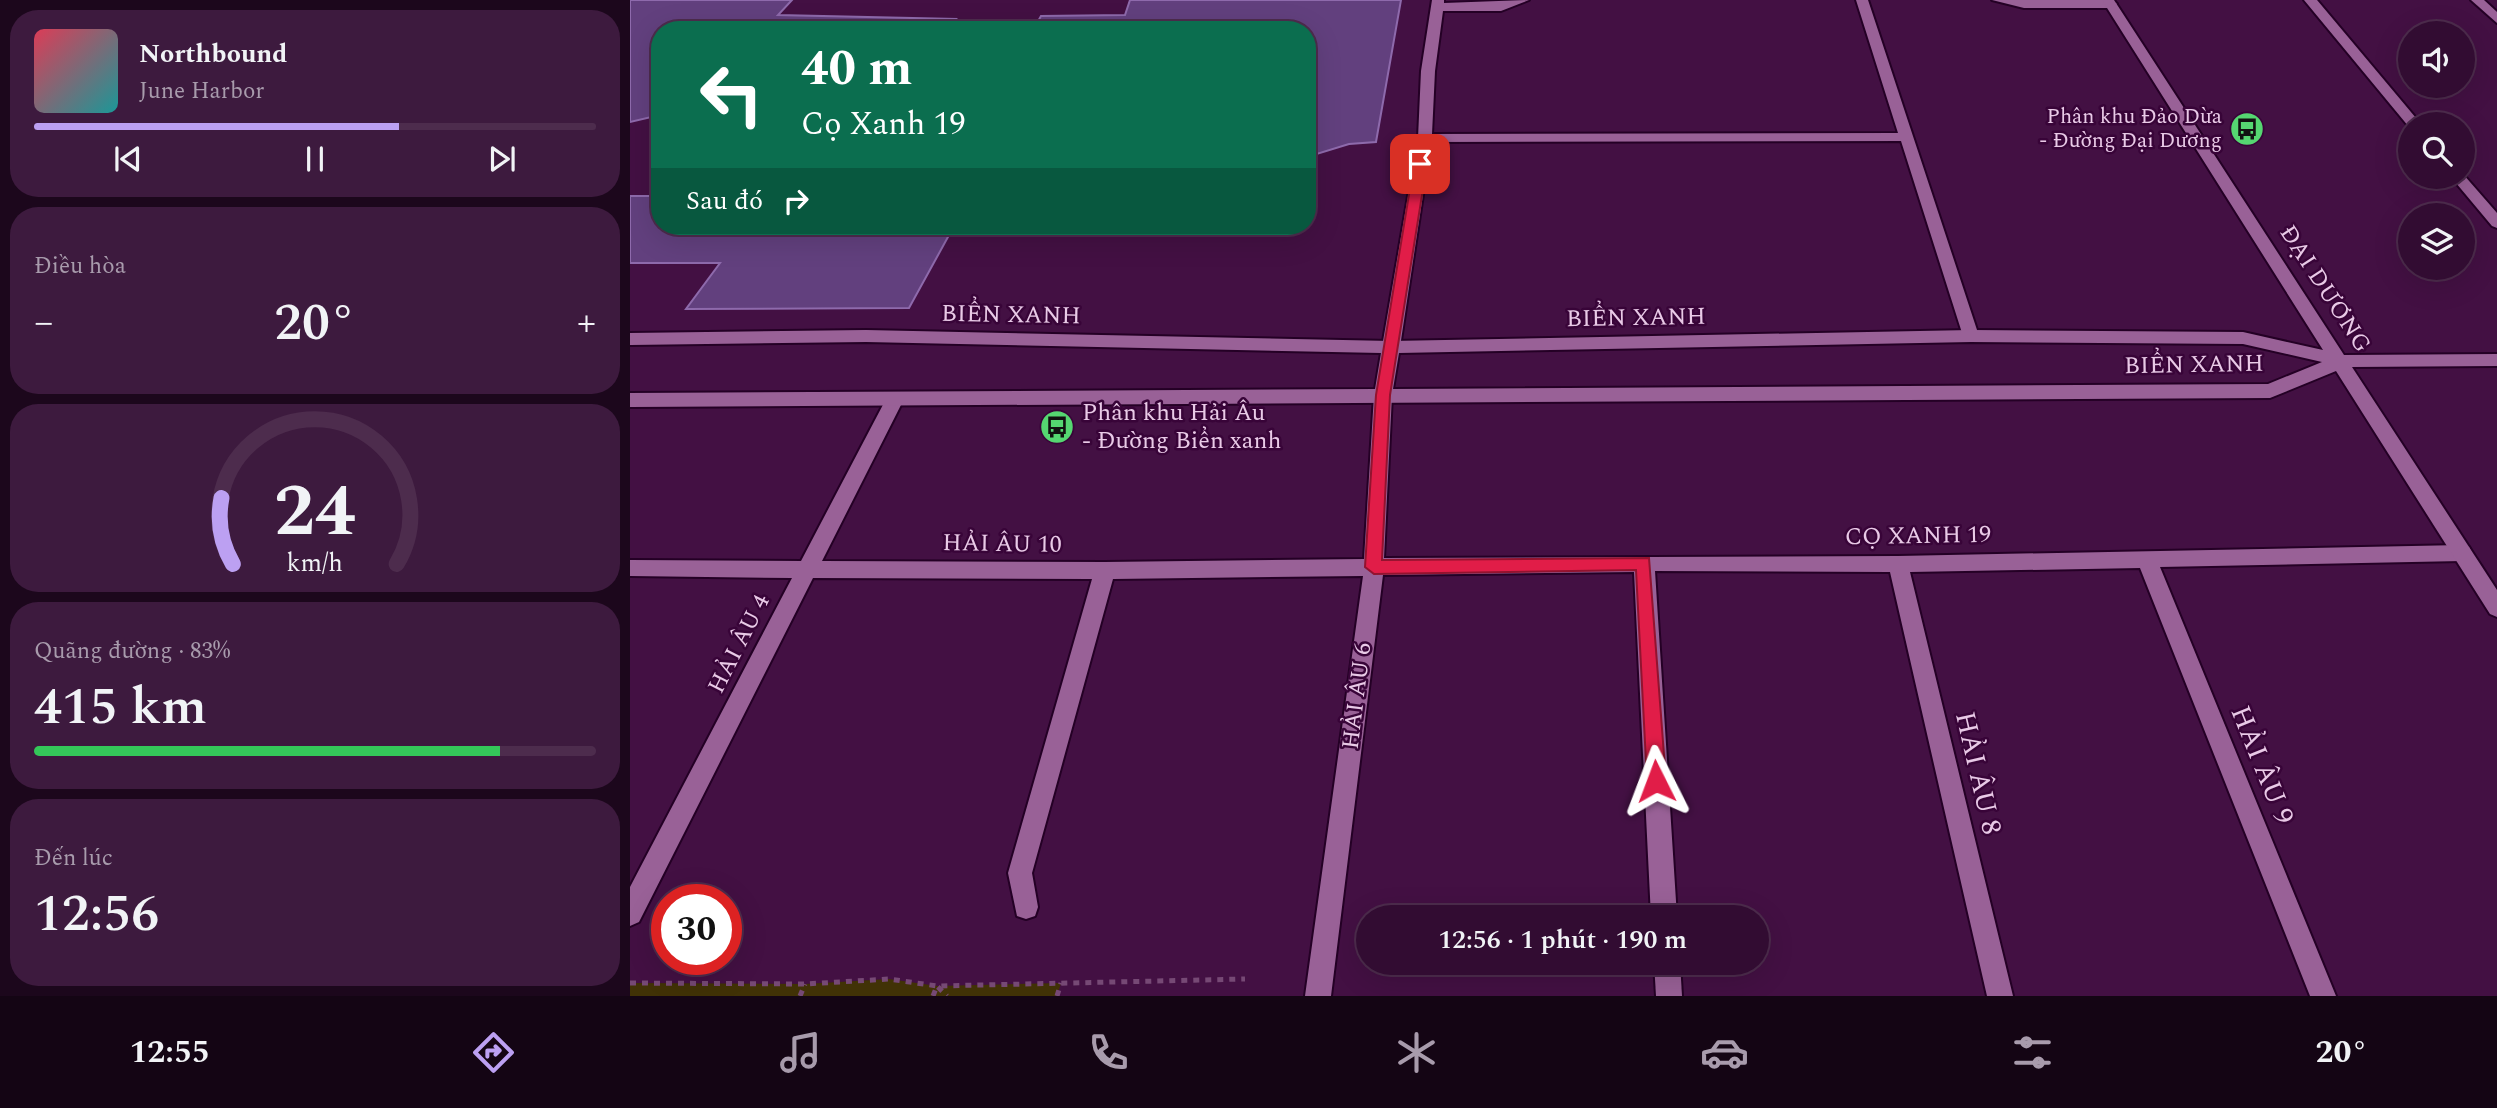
<!DOCTYPE html>
<html lang="vi">
<meta charset="utf-8">
<style>
body{margin:0;font-family:Spectral,serif;background:#3d1a3e;color:#f1f3f6;height:100vh;display:flex;flex-direction:column;font-size:26px;white-space:nowrap}
*{box-sizing:border-box;margin:0}
p{font-size:23px;color:#a89bac}
.icon{flex:none;width:38px;height:38px;fill:none;stroke:currentColor;stroke-width:2;stroke-linecap:round;stroke-linejoin:round}
.map{position:relative;flex:1;overflow:hidden}
.side{display:flex;flex-direction:column;gap:10px;padding:10px;background:#1c071c;width:630px}
.side>*{flex:none}
.banner{position:absolute;left:21px;top:21px;width:665px;height:214px;border-radius:28px;box-shadow:0 7px 28px #0002,0 0 0 2px #4d2c4d;background:#0b6e4f;color:#fff;overflow:hidden}
.buttons{position:absolute;left:1768px;top:21px;display:grid;gap:14px}
.buttons a{display:grid;place-items:center;width:77px;height:77px;border-radius:50%;background:#320c32;box-shadow:0 7px 28px #0002,0 0 0 2px #4d2c4d;font-size:35px}
.speed{position:absolute;left:21px;top:884px;display:flex;gap:14px;font-size:35px;font-weight:700;text-align:center}
.speed>*{display:grid;place-content:center;width:91px;height:91px;border-radius:50%;background:#320c32;box-shadow:0 7px 28px #0002,0 0 0 2px #4d2c4d;line-height:1}
.speed .limit{border:10px solid #d22;background:#fff;color:#111}
.pin{position:absolute;display:grid;place-items:center;width:60px;height:60px;color:#fff;margin:-30px;border-radius:14px;box-shadow:0 4px 10px #0006}
.me{position:absolute;width:77px;margin:-38px;rotate:357deg;stroke-linejoin:round;filter:drop-shadow(0 0 5px #0008)}
.turn{display:flex;align-items:center;gap:24px;height:147px;padding:0 35px;font-size:32px}
.turn .icon{width:91px;height:91px;stroke-width:2.5}
.turn b{display:block;font-size:49px;line-height:60px}
.then{display:flex;align-items:center;height:66px;padding:0 35px;background:#0003;gap:14px;font-size:26px}
.big{font-size:52px;font-weight:600;line-height:1.1}
.side .card{flex:1;display:flex;flex-direction:column;justify-content:center;gap:10px;min-width:0;padding:0 24px;border-radius:28px;background:#3d1a3e}
.side .dial{align-items:center;gap:0}
.dial svg{height:182px;overflow:visible;fill:none;stroke:#4d2c4d;stroke-width:7;stroke-linecap:round;text-anchor:middle}
.dial text{fill:#f1f3f6;stroke:none}
.song{display:flex;align-items:center;gap:21px}
.cover{width:84px;height:84px;border-radius:10px;background:linear-gradient(135deg,hsl(350 70% 55%),hsl(180 70% 35%))}
.played{height:7px;border-radius:4px;background:linear-gradient(90deg,#bca0f2 65%,#4d2c4d 65%)}
.keys{display:flex;justify-content:space-around;direction:ltr}
.heat{display:flex;justify-content:space-between;align-items:center;font-size:38px;direction:ltr}
.charge{height:10px;border-radius:5px;background:linear-gradient(90deg,#34c759 83%,#4d2c4d 0)}
.trip{position:absolute;left:726px;top:905px;width:413px;height:70px;border-radius:35px;background:#320c32;box-shadow:0 7px 28px #0002,0 0 0 2px #4d2c4d;font-weight:600;line-height:70px;text-align:center}
.tabs{display:flex;height:112px;justify-content:space-around;align-items:center;background:#140514;color:#a89bac}
.tabs .icon{width:49px;height:49px}
.tabs .current{color:#bca0f2}
.tabs b{font-size:32px;color:#f1f3f6}
main{display:flex;flex:1;min-height:0}
.map>svg:first-child{display:block}
.green{fill:#413206}
.building{fill:#62407e;stroke:#8e6aac;stroke-width:2}
.lines{fill:none;stroke-linecap:round;stroke-linejoin:round}
.minor-casing{stroke:#240025;stroke-width:4}
.tertiary-casing{stroke:#240025;stroke-width:4}
.path{stroke:#764975;stroke-width:5;stroke-dasharray:6 6;stroke-linecap:butt}
.minor{fill:#996197;fill-rule:evenodd}
.tertiary{fill:#996197;fill-rule:evenodd}
.route{fill:#e11d48;stroke:#92132f;stroke-width:2}
.labels{text-anchor:middle;dominant-baseline:central;stroke-width:5;stroke-linejoin:round;paint-order:stroke}
.far-poi-label{font-size:21px;fill:#e9cae7;stroke:#380438;text-anchor:end}
.street-label{font-size:24px;fill:#e9cae7;stroke:#380438}
.poi-label{font-size:24px;fill:#e9cae7;stroke:#380438;text-anchor:start}
.near-street-label{font-size:28px;fill:#e9cae7;stroke:#380438}
</style>
<main>
<section class="side">
<div class="card">
<div class="song"><i class="cover"></i><div><b>Northbound</b><p>June Harbor</p></div></div>
<div class="played"></div>
<div class="keys"><svg class="icon" aria-label="previous" viewBox="0 0 24 24"><path d="M18 5L8 12l10 7zM5 5v14"/></svg><svg class="icon" aria-label="pause" viewBox="0 0 24 24"><path d="M8 5v14M16 5v14"/></svg><svg class="icon" aria-label="next" viewBox="0 0 24 24"><path d="M6 5l10 7-10 7zM19 5v14"/></svg></div>
</div>
<div class="card"><p>Điều hòa</p>
<div class="heat"><a>−</a><b class="big">20°</b><a>+</a></div>
</div>
<div class="card dial"><svg viewBox="0 0 100 80">
<path d="M14 69A42 42 0 1 1 86 69"/>
<path d="M14 69A42 42 0 0 1 9 40" stroke="#bca0f2"/>
<text x="50" y="56" font-size="32" font-weight="700">24</text>
<text x="50" y="72" font-size="11">km/h</text>
</svg></div>
<div class="card"><p>Quãng đường · 83%</p><b class="big">415 km</b><div class="charge"></div></div>
<div class="card"><p>Đến lúc</p><b class="big">12:56</b></div>
</section>
<div class="map">
<svg width="1867" height="996" viewBox="0 0 1867 996">
<rect width="100%" height="100%" fill="#431043"/>
<polygon class="green" points="259,979 307,986 431,983 427,996 0,996 0,983 175,984"/>
<g class="building">
<polygon points="0,0 162,0 148,15 326,19 319,30 30,30 30,115 0,122"/>
<polygon points="500,0 771,0 746,142 719,144 677,157 677,30 403,30 411,16 495,15"/>
<polygon points="0,196 30,196 30,226 324,226 279,308 56,309 90,263 0,263"/>
</g>
<g class="lines">
<g class="minor-casing">
<g id="minor">
<polygon points="802,0 814,0 814,3 899,0 871,11 813,11 805,71 802,134 1268,133 1226,0 1238,0 1349,336 1347,340 1341,342 1333,336 1271,141 801,142 770,347 767,351 755,351 752,347 788,138 791,71"/>
<polygon points="1362,0 1481,0 1487,4 1481,8 1394,8"/>
<polygon points="1674,0 1687,0 1791,124 1780,124 1779,127"/>
<polygon points="1841,0 1854,0 1867,12 1867,23"/>
<polygon points="1833,174 1867,213 1867,228 1862,226 1821,177 1832,177"/>
<polygon points="753,388 762,395 754,558 1268,556 1832,545 1839,547 1842,553 1839,559 1832,561 1530,567 1706,996 1680,996 1510,568 1280,572 1383,996 1357,996 1260,572 1025,571 1047,917 1021,917 1004,572 753,575 701,996 675,996 733,576 483,579 402,873 408,907 405,916 396,919 387,916 378,873 462,579 183,578 9,922 0,926 0,887 162,578 0,576 0,560 171,561 256,399 265,392 274,399 192,561 475,562 734,559 744,395"/>
<polygon points="1024,962 1050,962 1052,996 1026,996"/>
</g>
</g>
<g class="tertiary-casing">
<path id="tertiary" d="M1472,0H1484L1714,355L1867,354V366L1722,367L1867,590V617L1860,614L1706,371L1640,398L0,407V393L745,389L751,353L236,342L0,345V333L236,330L761,341L1341,330L1613,332L1693,350ZM1341,342L1613,344L1692,362L1638,384L763,389L769,353Z"/>
</g>
<g class="path">
<polyline points="0,983 175,984 259,979 307,986 615,979"/>
<polyline points="170,996 175,984"/>
<polyline points="303,996 307,986 317,996"/>
<polyline points="427,996 431,983"/>
</g>
<use href="#minor" class="minor"/>
<use href="#tertiary" class="tertiary"/>
</g>
<polygon class="route" points="790,160 797,164 760,395 752,560 1019,558 1036,781 1033,787 1026,790 1019,787 1017,781 1006,570 744,574 735,567 746,395 784,164"/>
<defs>
<g id="bus-disc" transform="scale(1.75)"><circle r="9.5" fill="#55d671" stroke="#380438"/><path d="M-5-6H5V4H4V6H2V4H-2V6H-4V4H-5ZM-3.5-4V0h7V-4ZM-3.5 1.2v1.5H-2V1.2ZM2 1.2v1.5H3.5V1.2Z" fill="#111"/></g>
</defs>
<g fill-rule="evenodd">
<use href="#bus-disc" x="1617" y="129"/>
<use href="#bus-disc" x="427" y="427"/>
</g>
<g class="labels">
<g class="far-poi-label">
<text x="1592" y="117">Phân khu Đảo Dừa<tspan x="1592" dy="24">- Đường Đại Dương</tspan></text>
</g>
<g class="street-label">
<text transform="translate(1695 289) rotate(57)">ĐẠI DƯƠNG</text>
<text transform="translate(381 315) rotate(1)">BIỂN XANH</text>
<text transform="translate(1006 318) rotate(-1)">BIỂN XANH</text>
<text transform="translate(1564 365) rotate(-1)">BIỂN XANH</text>
<text transform="translate(1288 536) rotate(-1)">CỌ XANH 19</text>
<text transform="translate(372 544) rotate(1)">HẢI ÂU 10</text>
<text transform="translate(109 644) rotate(-63)">HẢI ÂU 4</text>
<text transform="translate(727 696) rotate(-83)">HẢI ÂU 6</text>
</g>
<g class="poi-label">
<text x="452" y="413">Phân khu Hải Âu<tspan x="452" dy="28">- Đường Biển xanh</tspan></text>
</g>
<g class="near-street-label">
<text transform="translate(1632 765) rotate(68)">HẢI ÂU 9</text>
<text transform="translate(1348 773) rotate(77)">HẢI ÂU 8</text>
</g>
</g>
</svg>
<div class="buttons">
<a><svg class="icon" aria-label="sound" viewBox="0 0 24 24"><path d="M4 9h4l5-4v14l-5-4H4zM17 9q2 3 0 6"/></svg></a>
<a><svg class="icon" aria-label="search" viewBox="0 0 24 24"><circle cx="10" cy="10" r="6"/><path d="M15 15l6 6"/></svg></a>
<a><svg class="icon" aria-label="layers" viewBox="0 0 24 24"><path d="M12 4l9 5-9 5-9-5zM3 14l9 5 9-5"/></svg></a>
</div>
<div class="speed"><div class="limit">30</div></div>
<div class="pin" style="left:790px;top:164px;background:#d93025"><svg class="icon" aria-label="arrive" viewBox="0 0 24 24"><path d="M6 21V4h12l-3 4 3 4H6"/></svg></div>
<svg class="me" style="left:1026px;top:781px" viewBox="-20 -20 40 40"><path d="M0-17L14 15 0 8-14 15z" fill="#e11d48" stroke="#fff" stroke-width="4"/></svg>
<div class="trip">12:56 · 1 phút · 190 m</div>
<div class="banner">
<div class="turn"><svg class="icon" aria-label="left" viewBox="0 0 24 24"><path d="M17 20v-9H6M10 6l-5 5 5 5"/></svg><div><b>40 m</b>Cọ Xanh 19</div></div>
<div class="then">Sau đó<svg class="icon" aria-label="right" viewBox="0 0 24 24"><path d="M7 20v-9h11M14 6l5 5-5 5"/></svg></div>
</div>
</div>
</main>
<nav class="tabs">
<b>12:55</b>
<svg class="icon current" aria-label="directions" viewBox="0 0 24 24"><path d="M12 3l9 9-9 9-9-9zM9 14v-3h6M13 9l2 2-2 2"/></svg>
<svg class="icon" aria-label="music" viewBox="0 0 24 24"><path d="M9 18V5l10-2v13"/><circle cx="6" cy="18" r="3"/><circle cx="16" cy="16" r="3"/></svg>
<svg class="icon" aria-label="phone" viewBox="0 0 24 24"><path d="M5 4h4l2 5-3 2q2 4 5 5l2-3 5 2v4C11 20 4 13 5 4z"/></svg>
<svg class="icon" aria-label="climate" viewBox="0 0 24 24"><path d="M12 3v18M4 7l16 10M4 17L20 7"/></svg>
<svg class="icon" aria-label="car" viewBox="0 0 24 24"><path d="M5 17H2v-5l4-1 3-4h7l3 4 3 1v5h-3M9 17h6M6 11h13"/><circle cx="7" cy="17" r="2"/><circle cx="17" cy="17" r="2"/></svg>
<svg class="icon" aria-label="filters" viewBox="0 0 24 24"><path d="M4 7h16M4 17h16"/><circle cx="9" cy="7" r="2"/><circle cx="15" cy="17" r="2"/></svg>
<b>20°</b>
</nav>
